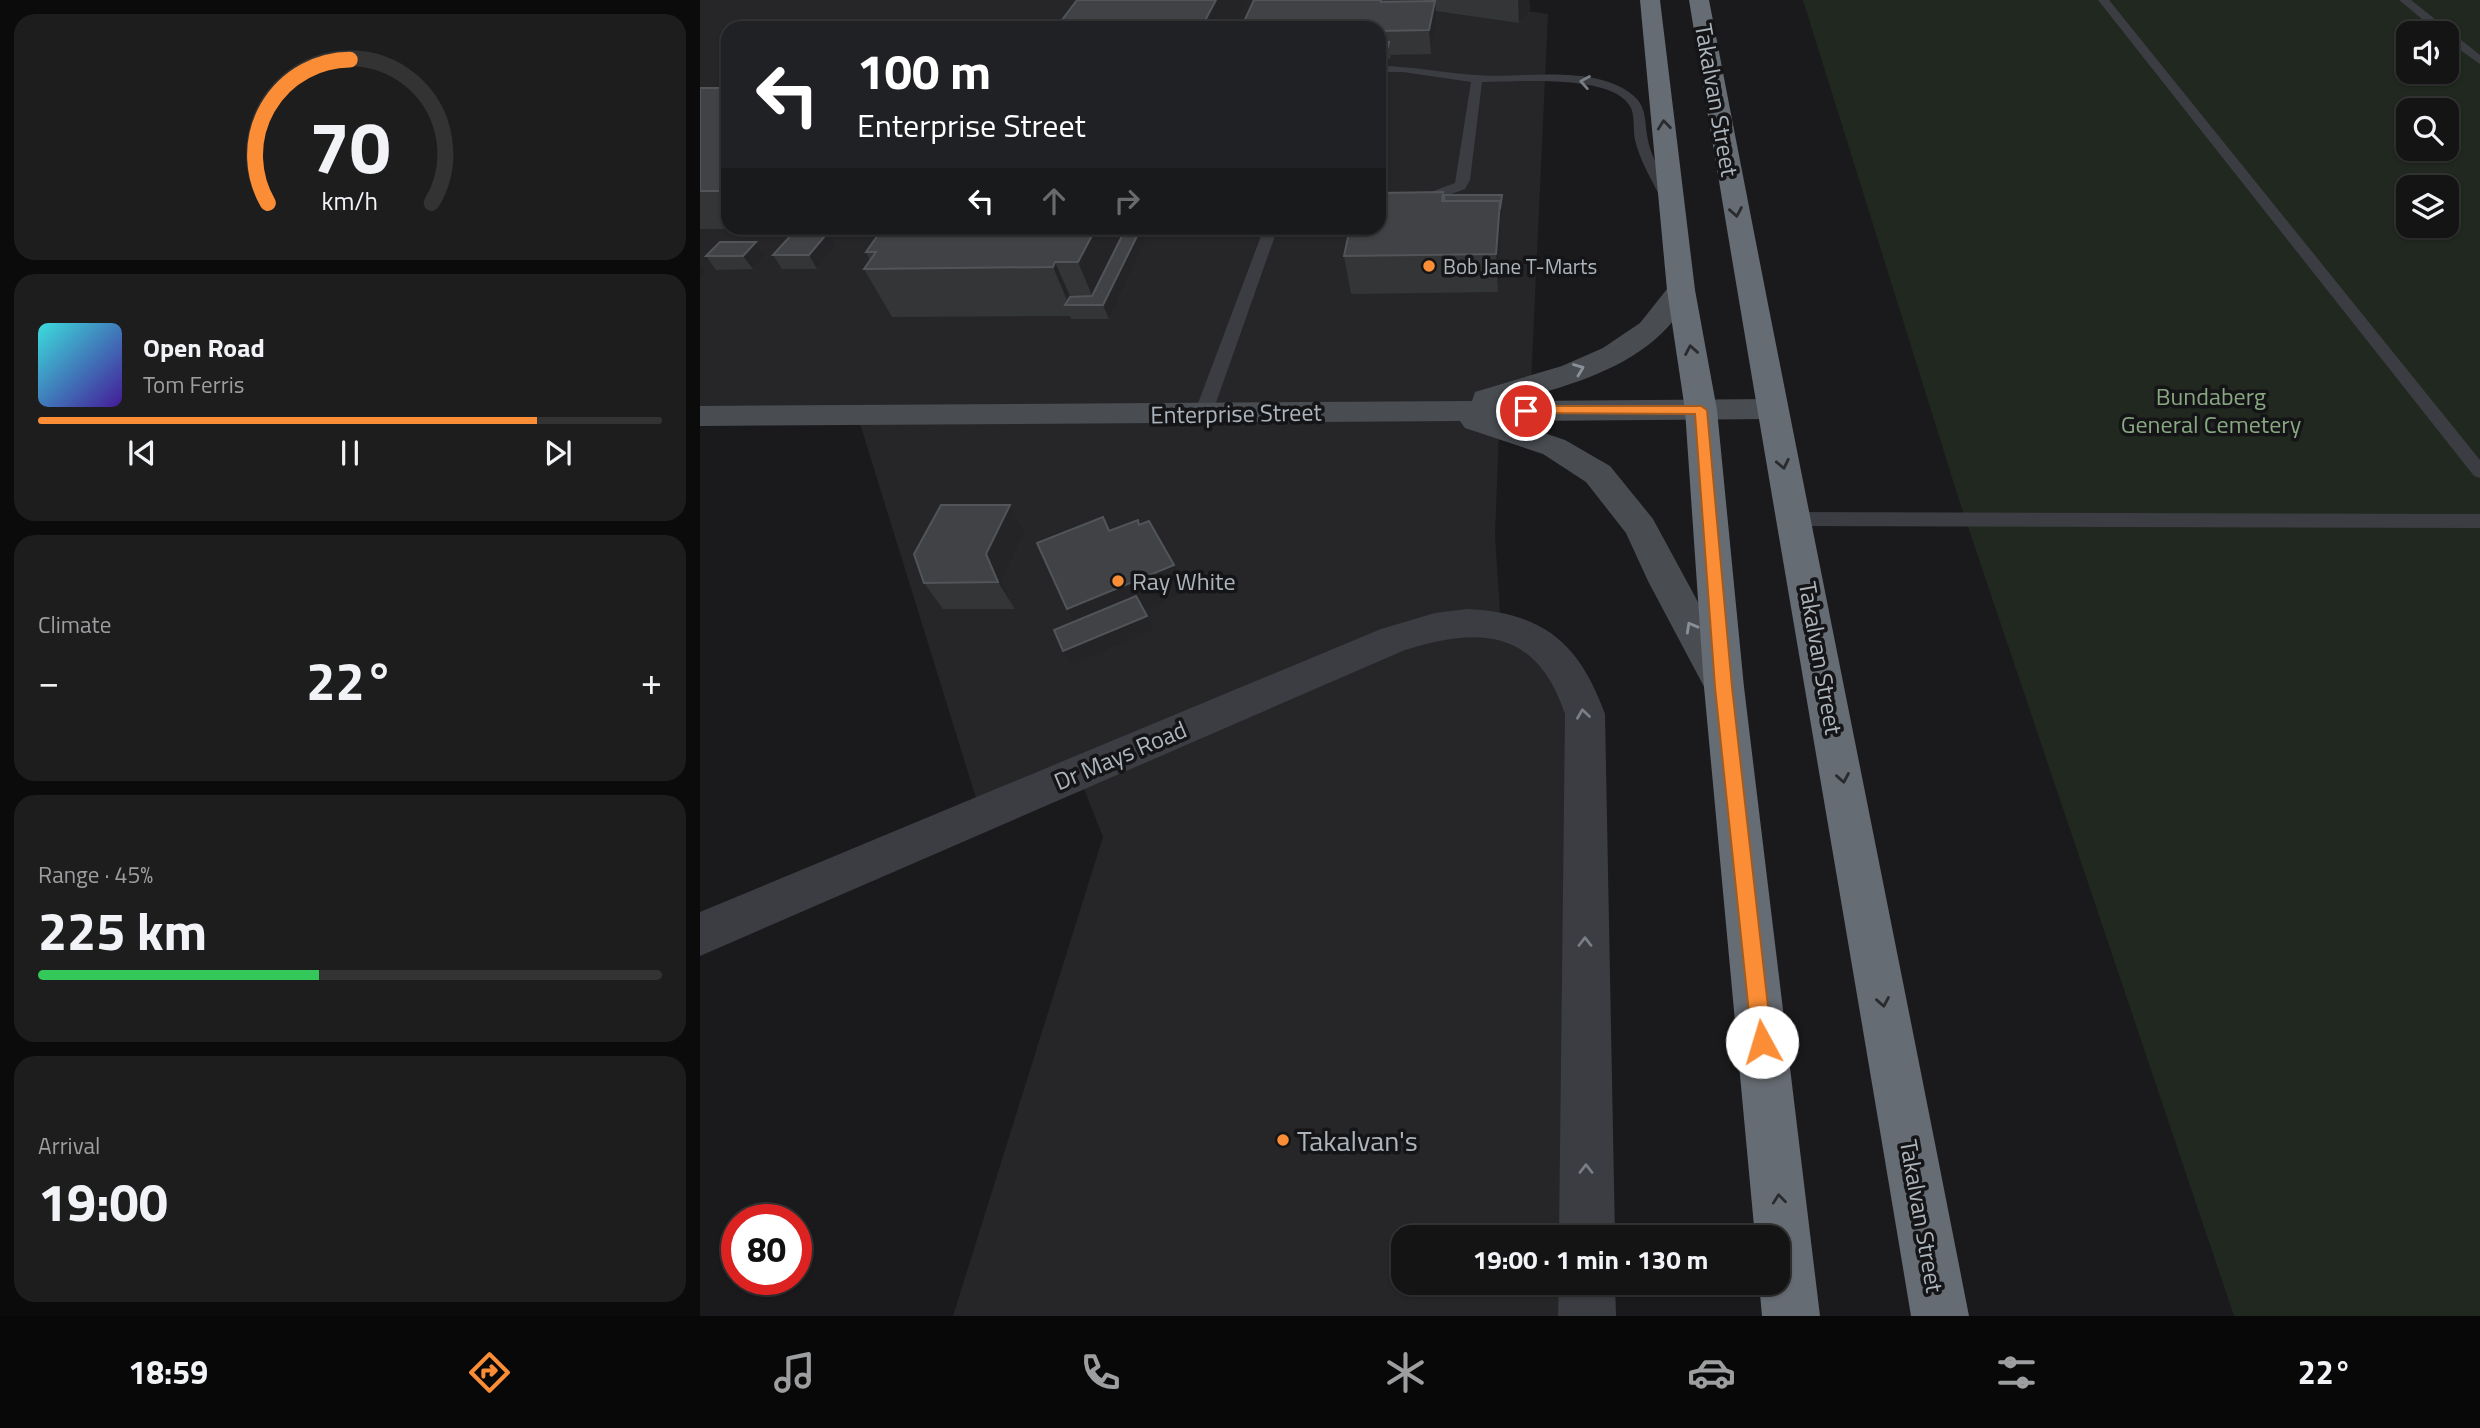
<!DOCTYPE html>
<meta charset="utf-8">
<style>
body{margin:0;font-family:"Titillium Web",sans-serif;background:#1d1d1e;color:#f1f3f6;height:100vh;display:flex;flex-direction:column;font-size:26px;white-space:nowrap}
*{box-sizing:border-box;margin:0}
p{font-size:23px;color:#9d9ea0}
.icon{flex:none;width:38px;height:38px;fill:none;stroke:currentColor;stroke-width:2;stroke-linecap:round;stroke-linejoin:round}
.map{position:relative;flex:1;overflow:hidden}
.side{display:flex;flex-direction:column;gap:14px;padding:14px;background:#0b0b0c;width:700px}
.side>*{flex:none}
.banner{position:absolute;left:21px;top:21px;width:665px;height:214px;border-radius:21px;box-shadow:0 2px 5px #0004,0 0 0 2px #333334;background:#202124;color:#fff;overflow:hidden}
.controls{position:absolute;left:1696px;top:21px;display:grid;gap:14px}
.controls a{display:grid;place-items:center;width:63px;height:63px;border-radius:14px;background:#141415;box-shadow:0 2px 5px #0004,0 0 0 2px #333334;font-size:35px}
.speed{position:absolute;left:21px;top:1204px;display:flex;gap:14px;font-size:35px;font-weight:700;text-align:center}
.speed>*{display:grid;place-content:center;width:91px;height:91px;border-radius:50%;background:#141415;box-shadow:0 2px 5px #0004,0 0 0 2px #333334;line-height:1}
.speed .limit{border:10px solid #d22;background:#fff;color:#111}
.pin{position:absolute;display:grid;place-items:center;width:60px;height:60px;color:#fff;margin:-30px;border:4px solid #fff;border-radius:50%;box-shadow:0 2px 7px #0007}
.me{position:absolute;width:77px;margin:-38px;rotate:354deg;stroke-linejoin:round;filter:drop-shadow(0 0 5px #0008)}
.turn{display:flex;align-items:center;gap:24px;height:147px;padding:0 21px;font-size:32px}
.turn .icon{width:91px;height:91px;stroke-width:2.5}
.turn b{display:block;font-size:49px;line-height:60px}
.lanes{display:flex;align-items:center;height:66px;padding:0 21px;background:#0003;justify-content:center;gap:35px;direction:ltr}
.lanes .off{opacity:.35}
.big{font-size:52px;font-weight:700;line-height:1.1}
.side .card{flex:1;display:flex;flex-direction:column;justify-content:center;gap:10px;min-width:0;padding:0 24px;border-radius:21px;background:#1d1d1e}
.side .dial{align-items:center;gap:0}
.dial svg{height:182px;overflow:visible;fill:none;stroke:#333334;stroke-width:7;stroke-linecap:round;text-anchor:middle}
.dial text{fill:#f1f3f6;stroke:none}
.song{display:flex;align-items:center;gap:21px}
.cover{width:84px;height:84px;border-radius:10px;background:linear-gradient(135deg,hsl(180 70% 55%),hsl(260 70% 35%))}
.played{height:7px;border-radius:4px;background:linear-gradient(90deg,#fa8d35 80%,#333334 80%)}
.keys{display:flex;justify-content:space-around;direction:ltr}
.heat{display:flex;justify-content:space-between;align-items:center;font-size:38px;direction:ltr}
.charge{height:10px;border-radius:5px;background:linear-gradient(90deg,#34c759 45%,#333334 0)}
.trip{position:absolute;left:691px;top:1225px;width:399px;height:70px;border-radius:21px;background:#141415;box-shadow:0 2px 5px #0004,0 0 0 2px #333334;font-weight:700;line-height:70px;text-align:center}
.menu{display:flex;height:112px;justify-content:space-around;align-items:center;background:#080808;color:#9d9ea0}
.menu .icon{width:49px;height:49px}
.menu .active{color:#fa8d35}
.menu b{font-size:32px;color:#f1f3f6}
main{display:flex;flex:1;min-height:0}
.map>svg:first-child{display:block}
.built{fill:#262629;fill-rule:evenodd}
.green{fill:#20281f;fill-rule:evenodd}
.lines{fill:none;stroke-linecap:round;stroke-linejoin:round}
.lane{fill:#3b3d42;fill-rule:evenodd}
.street{fill:#3b3d42;fill-rule:evenodd}
.secondary{fill:#494d52;fill-rule:evenodd}
.highway{fill:#666c73;fill-rule:evenodd}
.wall{fill:#333537}
.shaded-wall{fill:#242426}
.building{fill:#404245;stroke:#515458;stroke-width:2}
.oneway{stroke:#797e85}
.oneway2{stroke:#292b2e}
.oneway3{stroke:#899097}
.route{fill:#fa8d35;stroke:#a25c22;stroke-width:2}
.poi-dot{fill:#fa8d35;stroke:#151517;stroke-width:2.5}
.labels{text-anchor:middle;dominant-baseline:central;stroke-width:7;stroke-linejoin:round;paint-order:stroke}
.far-poi-label{font-size:21px;fill:#acb4bc;stroke:#151517;text-anchor:start}
.street-label{font-size:24px;fill:#acb4bc;stroke:#151517}
.park-label{font-size:24px;fill:#88a882;stroke:#151517}
.poi-label{font-size:24px;fill:#acb4bc;stroke:#151517;text-anchor:start}
.near-poi-label{font-size:28px;fill:#acb4bc;stroke:#151517;text-anchor:start}
</style>
<main>
<section class="side">
<div class="card dial"><svg viewBox="0 0 100 80">
<path d="M14 69A42 42 0 1 1 86 69"/>
<path d="M14 69A42 42 0 0 1 50 6" stroke="#fa8d35"/>
<text x="50" y="56" font-size="32" font-weight="700">70</text>
<text x="50" y="72" font-size="11">km/h</text>
</svg></div>
<div class="card">
<div class="song"><i class="cover"></i><div><b>Open Road</b><p>Tom Ferris</p></div></div>
<div class="played"></div>
<div class="keys"><svg class="icon" aria-label="previous" viewBox="0 0 24 24"><path d="M18 5L8 12l10 7zM5 5v14"/></svg><svg class="icon" aria-label="pause" viewBox="0 0 24 24"><path d="M8 5v14M16 5v14"/></svg><svg class="icon" aria-label="next" viewBox="0 0 24 24"><path d="M6 5l10 7-10 7zM19 5v14"/></svg></div>
</div>
<div class="card"><p>Climate</p>
<div class="heat"><a>−</a><b class="big">22°</b><a>+</a></div>
</div>
<div class="card"><p>Range · 45%</p><b class="big">225 km</b><div class="charge"></div></div>
<div class="card"><p>Arrival</p><b class="big">19:00</b></div>
</section>
<div class="map">
<svg width="1780" height="1316" viewBox="0 0 1780 1316">
<rect width="100%" height="100%" fill="#1a1a1c"/>
<path class="built" d="M0,0H745L848,14L830,405L800,406L795,535L801,629L822,636L880,715L881,1237H704V1283H881L882,1316H253L403,837L377,771L280,811L157,414H0ZM28,28H679V228H28Z"/>
<path class="green" d="M1103,0H1780V1316H1534L1260,503ZM1708,33H1746V72H1708ZM1708,110H1746V149H1708ZM1708,187H1746V226H1708Z"/>
<g class="lines">
<g class="lane">
<polygon points="1398,0 1409,0 1780,460 1780,478 1774,476"/>
<polygon points="1699,0 1711,0 1780,55 1780,64 1746,40 1746,33 1739,33"/>
<path d="M679,66C712,66 743,73 775,75C822,79 901,62 937,99C946,109 945,123 947,135C950,158 965,179 975,199L968,203L961,199C952,180 940,161 935,140C933,130 935,118 931,108C915,73 815,82 782,82L770,180L765,189L679,220V211L755,183L771,82L703,72H679Z"/>
<polygon points="564,228 643,228 636,232 576,233 512,414 509,418 497,418 494,414"/>
<polygon points="1095,512 1780,514 1780,528 1095,526 1088,524 1086,519 1088,514"/>
</g>
<g class="street">
<path d="M767,609C844,613 879,643 905,714L915,1237H859L865,714C837,630 781,626 705,650L0,956V912L681,629L735,613Z"/>
<polygon points="859,1283 915,1283 916,1316 858,1316"/>
</g>
<path class="secondary" d="M981,282L991,284L995,290C985,305 975,321 962,333C923,371 866,386 815,401L1072,399L1083,402L1088,409L1083,416L1072,419L808,421L865,440L910,466L953,519L1044,687L1038,698L1024,703L1010,698L948,581L926,533L886,482L843,454L765,428L760,421L0,426V406L772,401L775,392L862,366L903,348L940,323L971,284Z"/>
<g class="highway">
<polygon points="940,0 960,0 995,290 1017,410 1044,687 1120,1316 1062,1316 1059,1283 1078,1283 1078,1237 1055,1237 1004,687 985,410 967,290"/>
<path d="M989,0H1009C1093,439 1183,877 1269,1316H1211C1138,877 1061,439 989,0Z"/>
</g>
</g>
<g class="wall">
<polygon points="554,0 829,0 830,12 819,23 736,11 737,24 731,54 691,55 690,59 679,59 679,28"/>
<polygon points="0,88 28,88 28,228 46,228 46,229 0,229"/>
<polygon points="744,195 802,195 803,208 801,223 802,238 798,292 651,294 644,256"/>
<polygon points="452,228 409,319 371,319 370,316 192,317 164,269 170,260 166,252"/>
<polygon points="129,231 137,245 117,269 82,269 73,255"/>
<polygon points="56,242 65,256 53,269 16,270 6,256"/>
<polygon points="310,505 325,532 302,581 315,609 243,609 224,583"/>
</g>
<g class="shaded-wall">
<polygon points="516,0 547,0 533,28 501,28"/>
<polygon points="818,0 829,0 830,12 819,23"/>
<polygon points="735,1 737,24 731,54 729,30"/>
<polygon points="28,184 28,202 21,191"/>
<polygon points="802,195 803,208 801,223 802,238 798,292 796,254 800,201"/>
<polygon points="396,228 438,228 396,305 378,262"/>
<polygon points="441,228 452,228 409,319 403,305"/>
<polygon points="129,231 137,245 117,269 109,255"/>
<polygon points="56,242 65,256 53,269 43,256"/>
<polygon points="355,262 374,305 369,305 353,267"/>
<polygon points="0,265 5,272 0,277"/>
<polygon points="310,505 325,532 302,581 315,609 298,582 286,554"/>
<polygon points="474,565 486,592 382,635 367,609"/>
<polygon points="447,616 453,630 371,664 363,651"/>
</g>
<g class="building">
<polygon points="377,0 516,0 501,28 356,28"/>
<polygon points="554,0 681,0 681,2 735,1 729,30 679,31 679,28 541,28"/>
<polygon points="679,42 689,42 688,47 679,47"/>
<polygon points="0,88 28,88 28,184 21,191 0,191"/>
<polygon points="743,192 742,201 800,201 796,254 644,256 650,228 679,228 679,193"/>
<polygon points="744,195 802,195 800,209 800,201 744,201"/>
<polygon points="183,228 396,228 378,262 355,262 353,267 164,269 176,252 166,252"/>
<polygon points="426,228 441,228 403,305 365,305 370,297 392,296"/>
<polygon points="129,231 109,255 73,255 94,232"/>
<polygon points="20,242 56,242 43,256 6,256"/>
<polygon points="241,505 310,505 286,554 298,582 224,583 214,554"/>
<polygon points="403,517 409,531 438,520 439,525 449,521 474,565 367,609 337,543"/>
<polygon points="436,596 447,616 363,651 354,630"/>
</g>
<defs><path id="oneway-chevron" d="M-2-3.5L2.5 0L-2 3.5" fill="none" stroke-width="1.6" stroke-linecap="round" stroke-linejoin="round" transform="scale(1.75)"/></defs>
<g class="oneway">
<use href="#oneway-chevron" transform="translate(885 82) rotate(-170)"/>
<use href="#oneway-chevron" transform="translate(883 714) rotate(-98)"/>
<use href="#oneway-chevron" transform="translate(885 942) rotate(-90)"/>
<use href="#oneway-chevron" transform="translate(886 1169) rotate(-90)"/>
</g>
<g class="oneway2">
<use href="#oneway-chevron" transform="translate(964 125) rotate(-96)"/>
<use href="#oneway-chevron" transform="translate(1036 212) rotate(80)"/>
<use href="#oneway-chevron" transform="translate(991 350) rotate(-100)"/>
<use href="#oneway-chevron" transform="translate(1083 464) rotate(78)"/>
<use href="#oneway-chevron" transform="translate(1143 778) rotate(80)"/>
<use href="#oneway-chevron" transform="translate(1183 1002) rotate(80)"/>
<use href="#oneway-chevron" transform="translate(1079 1199) rotate(-96)"/>
</g>
<g class="oneway3">
<use href="#oneway-chevron" transform="translate(879 369) rotate(-21)"/>
<use href="#oneway-chevron" transform="translate(991 627) rotate(-119)"/>
</g>
<polygon class="route" points="826,406 1001,406 1007,410 1032,687 1072,1042 1069,1050 1062,1053 1055,1050 1052,1042 1015,687 995,414 821,413 819,411"/>
<g class="poi-dot">
<circle cx="729" cy="266" r="7"/>
<circle cx="418" cy="581" r="7"/>
<circle cx="583" cy="1140" r="7"/>
</g>
<g class="labels">
<g class="far-poi-label">
<text x="743" y="266">Bob Jane T-Marts</text>
</g>
<g class="street-label">
<text transform="translate(1017 100) rotate(80)">Takalvan Street</text>
<text transform="translate(536 413) rotate(-1)">Enterprise Street</text>
<text transform="translate(1121 658) rotate(80)">Takalvan Street</text>
<text transform="translate(420 755) rotate(-23)">Dr Mays Road</text>
<text transform="translate(1222 1216) rotate(80)">Takalvan Street</text>
</g>
<g class="park-label">
<text x="1511" y="396">Bundaberg<tspan x="1511" dy="28">General Cemetery</tspan></text>
</g>
<g class="poi-label">
<text x="432" y="581">Ray White</text>
</g>
<g class="near-poi-label">
<text x="597" y="1140">Takalvan's</text>
</g>
</g>
</svg>
<div class="controls">
<a><svg class="icon" aria-label="sound" viewBox="0 0 24 24"><path d="M4 9h4l5-4v14l-5-4H4zM17 9q2 3 0 6"/></svg></a>
<a><svg class="icon" aria-label="search" viewBox="0 0 24 24"><circle cx="10" cy="10" r="6"/><path d="M15 15l6 6"/></svg></a>
<a><svg class="icon" aria-label="layers" viewBox="0 0 24 24"><path d="M12 4l9 5-9 5-9-5zM3 14l9 5 9-5"/></svg></a>
</div>
<div class="speed"><div class="limit">80</div></div>
<div class="pin" style="left:826px;top:411px;background:#d93025"><svg class="icon" aria-label="arrive" viewBox="0 0 24 24"><path d="M6 21V4h12l-3 4 3 4H6"/></svg></div>
<svg class="me" style="left:1062px;top:1042px" viewBox="-20 -20 40 40"><circle r="19" fill="#fff"/><path d="M0-13L10 11 0 6-10 11z" fill="#fa8d35"/></svg>
<div class="trip">19:00 · 1 min · 130 m</div>
<div class="banner">
<div class="turn"><svg class="icon" aria-label="left" viewBox="0 0 24 24"><path d="M17 20v-9H6M10 6l-5 5 5 5"/></svg><div><b>100 m</b>Enterprise Street</div></div>
<div class="lanes"><svg class="icon" aria-label="left" viewBox="0 0 24 24"><path d="M17 20v-9H6M10 6l-5 5 5 5"/></svg><svg class="icon off" aria-label="ahead" viewBox="0 0 24 24"><path d="M12 20V5M6 11l6-6 6 6"/></svg><svg class="icon off" aria-label="right" viewBox="0 0 24 24"><path d="M7 20v-9h11M14 6l5 5-5 5"/></svg></div>
</div>
</div>
</main>
<nav class="menu">
<b>18:59</b>
<svg class="icon active" aria-label="directions" viewBox="0 0 24 24"><path d="M12 3l9 9-9 9-9-9zM9 14v-3h6M13 9l2 2-2 2"/></svg>
<svg class="icon" aria-label="music" viewBox="0 0 24 24"><path d="M9 18V5l10-2v13"/><circle cx="6" cy="18" r="3"/><circle cx="16" cy="16" r="3"/></svg>
<svg class="icon" aria-label="phone" viewBox="0 0 24 24"><path d="M5 4h4l2 5-3 2q2 4 5 5l2-3 5 2v4C11 20 4 13 5 4z"/></svg>
<svg class="icon" aria-label="climate" viewBox="0 0 24 24"><path d="M12 3v18M4 7l16 10M4 17L20 7"/></svg>
<svg class="icon" aria-label="car" viewBox="0 0 24 24"><path d="M5 17H2v-5l4-1 3-4h7l3 4 3 1v5h-3M9 17h6M6 11h13"/><circle cx="7" cy="17" r="2"/><circle cx="17" cy="17" r="2"/></svg>
<svg class="icon" aria-label="filters" viewBox="0 0 24 24"><path d="M4 7h16M4 17h16"/><circle cx="9" cy="7" r="2"/><circle cx="15" cy="17" r="2"/></svg>
<b>22°</b>
</nav>
